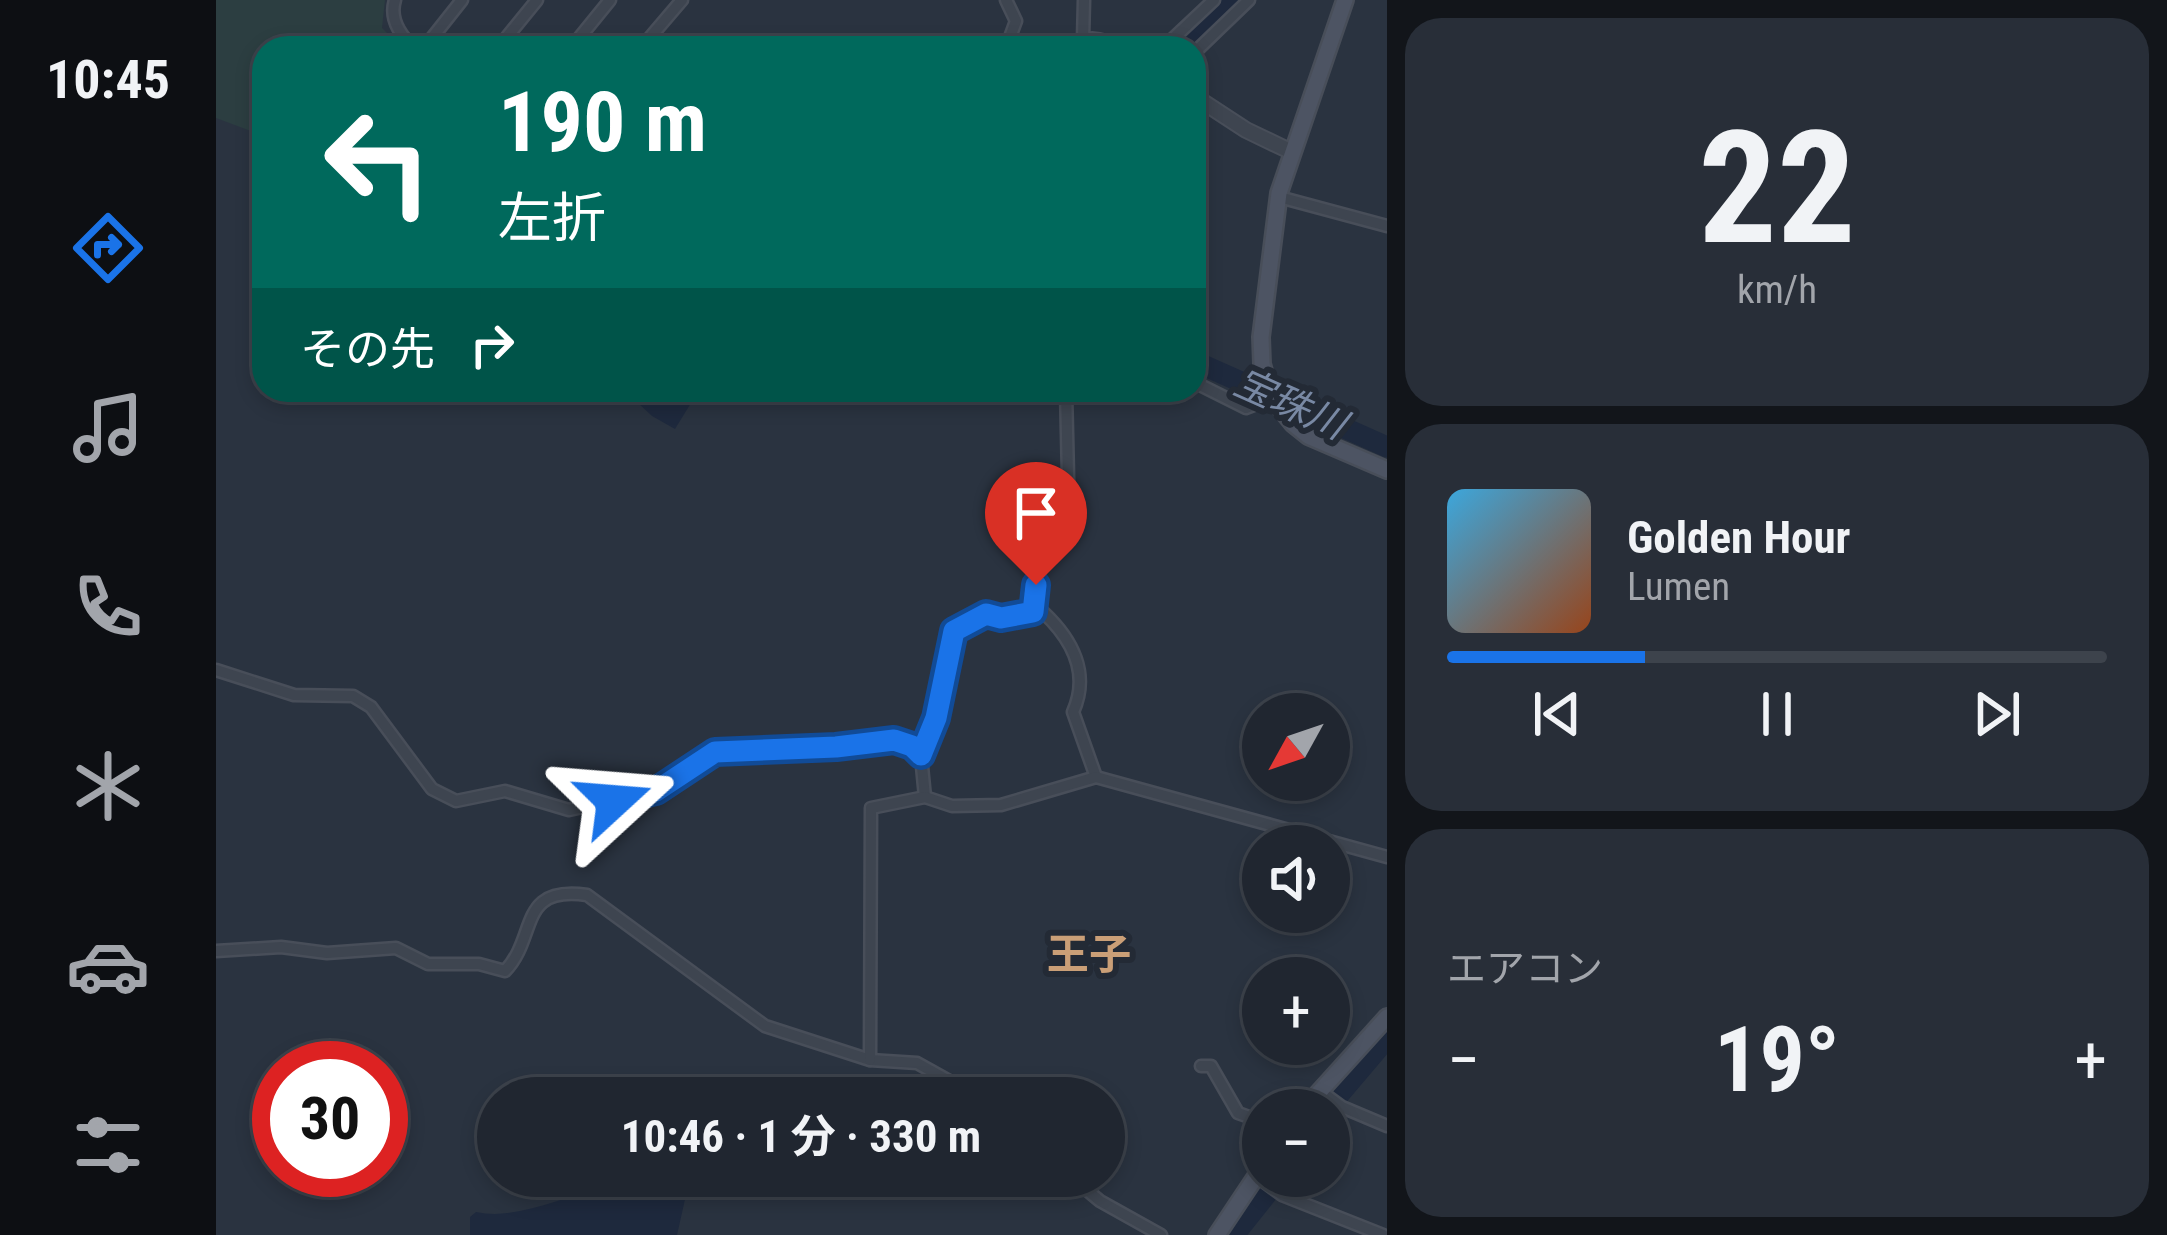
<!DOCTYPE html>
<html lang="ja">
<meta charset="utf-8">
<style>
body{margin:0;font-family:"Roboto Condensed","Noto Sans JP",sans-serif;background:#282e38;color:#f1f3f6;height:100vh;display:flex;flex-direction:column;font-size:45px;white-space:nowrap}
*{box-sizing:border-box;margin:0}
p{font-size:39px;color:#a2a5ab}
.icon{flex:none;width:66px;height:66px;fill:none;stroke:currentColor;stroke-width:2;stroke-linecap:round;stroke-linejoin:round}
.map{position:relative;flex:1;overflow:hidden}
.panel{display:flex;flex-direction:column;gap:18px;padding:18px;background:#12151a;width:780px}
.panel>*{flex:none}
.guide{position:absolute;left:36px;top:36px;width:954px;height:366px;border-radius:36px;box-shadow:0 6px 18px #0003,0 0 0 3px #3d434c;background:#00695c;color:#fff;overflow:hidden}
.needle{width:78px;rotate:230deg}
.buttons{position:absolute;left:1026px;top:693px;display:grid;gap:24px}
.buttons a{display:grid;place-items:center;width:108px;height:108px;border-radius:50%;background:#202630;box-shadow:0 6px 18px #0003,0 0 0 3px #3d434c;font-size:60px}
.speed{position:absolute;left:36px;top:1041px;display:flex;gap:24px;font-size:60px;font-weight:700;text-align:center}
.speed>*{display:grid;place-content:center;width:156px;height:156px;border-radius:50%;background:#202630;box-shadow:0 6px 18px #0003,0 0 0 3px #3d434c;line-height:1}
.speed .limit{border:18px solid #d22;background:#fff;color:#111}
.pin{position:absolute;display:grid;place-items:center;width:102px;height:102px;color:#fff;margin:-123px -51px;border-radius:50% 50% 50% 0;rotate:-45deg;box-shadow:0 0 12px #0007}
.pin .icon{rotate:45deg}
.me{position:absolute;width:132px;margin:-66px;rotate:71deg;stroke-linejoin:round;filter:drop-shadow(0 0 9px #0008)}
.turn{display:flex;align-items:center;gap:42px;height:252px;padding:0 48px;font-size:54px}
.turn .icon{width:156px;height:156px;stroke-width:2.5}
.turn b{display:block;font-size:84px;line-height:102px}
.then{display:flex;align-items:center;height:114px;padding:0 48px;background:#0003;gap:24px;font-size:45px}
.big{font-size:90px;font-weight:700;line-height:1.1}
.panel .card{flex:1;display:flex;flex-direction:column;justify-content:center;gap:18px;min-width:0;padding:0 42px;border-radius:36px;background:#282e38}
.panel .dial{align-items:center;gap:0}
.dial b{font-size:156px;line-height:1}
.song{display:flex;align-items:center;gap:36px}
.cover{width:144px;height:144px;border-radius:18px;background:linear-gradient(135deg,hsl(200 70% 55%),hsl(20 70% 35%))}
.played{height:12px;border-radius:6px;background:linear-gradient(90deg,#1a73e8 30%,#3d434c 30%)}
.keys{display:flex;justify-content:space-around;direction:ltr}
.heat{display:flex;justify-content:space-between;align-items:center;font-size:66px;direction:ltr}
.trip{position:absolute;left:261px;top:1077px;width:648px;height:120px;border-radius:60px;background:#202630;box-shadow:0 6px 18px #0003,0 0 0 3px #3d434c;font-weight:700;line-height:120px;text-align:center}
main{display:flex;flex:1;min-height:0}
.dock{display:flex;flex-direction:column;width:216px;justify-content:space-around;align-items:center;background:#0d0f13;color:#a2a5ab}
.dock .icon{width:84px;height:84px}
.dock .selected{color:#1a73e8}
.dock b{font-size:54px;color:#f1f3f6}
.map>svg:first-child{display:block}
.green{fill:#2c3e41}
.water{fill:#1e293d}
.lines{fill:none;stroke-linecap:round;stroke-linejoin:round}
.river{stroke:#1e293d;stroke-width:21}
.minor-casing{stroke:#484e59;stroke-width:15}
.tertiary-casing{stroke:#484e59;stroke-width:18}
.secondary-casing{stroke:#484e59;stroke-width:20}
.minor{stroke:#3e4550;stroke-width:10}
.tertiary{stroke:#3e4550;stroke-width:14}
.secondary{stroke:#4d5463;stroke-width:15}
.route-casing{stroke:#114b97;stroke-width:30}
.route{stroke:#1a73e8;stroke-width:21}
.labels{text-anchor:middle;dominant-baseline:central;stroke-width:12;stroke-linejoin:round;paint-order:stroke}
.water-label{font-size:39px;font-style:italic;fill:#7989a4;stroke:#232a35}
.quarter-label{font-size:42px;font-weight:bold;fill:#ca9f77;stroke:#232a35}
</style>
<main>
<nav class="dock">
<b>10:45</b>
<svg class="icon selected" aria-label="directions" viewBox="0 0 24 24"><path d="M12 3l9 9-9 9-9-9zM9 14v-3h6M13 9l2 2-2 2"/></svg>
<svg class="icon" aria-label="music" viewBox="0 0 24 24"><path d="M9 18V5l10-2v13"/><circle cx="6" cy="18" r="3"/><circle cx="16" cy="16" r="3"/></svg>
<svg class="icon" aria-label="phone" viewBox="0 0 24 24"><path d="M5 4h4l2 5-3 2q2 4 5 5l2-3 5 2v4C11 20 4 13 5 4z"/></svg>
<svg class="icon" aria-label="climate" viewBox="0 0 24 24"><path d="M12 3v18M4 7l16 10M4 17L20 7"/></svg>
<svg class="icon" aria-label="car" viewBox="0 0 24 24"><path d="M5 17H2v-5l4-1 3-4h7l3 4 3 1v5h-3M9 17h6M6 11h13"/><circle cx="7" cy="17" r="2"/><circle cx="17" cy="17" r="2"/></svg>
<svg class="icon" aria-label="filters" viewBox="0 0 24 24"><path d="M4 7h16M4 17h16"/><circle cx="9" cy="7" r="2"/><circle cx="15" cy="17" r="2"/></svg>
</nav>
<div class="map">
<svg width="1171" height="1235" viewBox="0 0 1171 1235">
<rect width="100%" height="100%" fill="#2a3340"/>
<polygon class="green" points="0,0 169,0 166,28 186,48 48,48 48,136 0,118"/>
<g class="water">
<polygon points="408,390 483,390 459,429 436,416"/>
<path d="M453,1176H461L472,1186L461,1235H254V1217L260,1212C302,1221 347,1195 388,1189C405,1187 415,1201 433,1195C444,1192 448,1185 453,1176Z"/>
</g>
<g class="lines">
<g class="river">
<polyline points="965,48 1016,0"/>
<polyline points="978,361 1171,447"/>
<polyline points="1110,1110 1171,1038"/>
<polyline points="1018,1235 1065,1176"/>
</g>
<g class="minor-casing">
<g id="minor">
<path d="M179,0C173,19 185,36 198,48"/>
<polyline points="867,39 868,0"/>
<polyline points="208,48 246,0"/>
<polyline points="282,48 321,0"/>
<polyline points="355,48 394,0"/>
<polyline points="425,48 466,0"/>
<polyline points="790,48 800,21 790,0"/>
<polyline points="947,48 998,0"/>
<polyline points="978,53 1033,0"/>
<polyline points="1063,197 1171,226"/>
<polyline points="978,382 1030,408 1056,398"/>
<polyline points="624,390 666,396 690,390"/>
<path d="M817,612C821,573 818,543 853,520L850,390"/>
<polyline points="0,670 78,695 137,696 155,707 216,789 240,801 289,791 353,810 440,791 499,751 620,747 678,740 696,746 705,756"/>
<path d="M709,797L705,756L720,718L738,631L769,614L786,618L827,612C857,640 874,674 857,712L880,777"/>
<path d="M0,951L65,947L111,953L180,948L212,964H263L289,971C322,937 301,885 371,895L549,1026L654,1060L701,1063L764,1098"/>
<polyline points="654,1060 655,808 709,797 736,806 785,805 880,777 1171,857"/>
<polyline points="985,1066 995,1066 1022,1113 1047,1122"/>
<polyline points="1103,1090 1126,1107 1171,1126"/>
<polyline points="854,1176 884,1201 945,1235"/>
<polyline points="1040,1176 1066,1195 1167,1235"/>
</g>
</g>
<g class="tertiary-casing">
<g id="tertiary">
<path d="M853,48C872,36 884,39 904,48"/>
<polyline points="978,96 1030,130 1076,152"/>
</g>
</g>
<g class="secondary-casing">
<g id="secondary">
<polyline points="1129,0 1063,193 1045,337 1046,364 1056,398 1077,424 1092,436 1171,470"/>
<polyline points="1087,1110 1171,1017"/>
<polyline points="1001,1235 1047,1166"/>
</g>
</g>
<use href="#minor" class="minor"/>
<use href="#tertiary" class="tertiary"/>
<use href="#secondary" class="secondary"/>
</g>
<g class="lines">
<g class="route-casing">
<polyline id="route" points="398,801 440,791 499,752 620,747 678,740 696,746 705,755 720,718 738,631 770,614 785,618 817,612 820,585"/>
</g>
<use href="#route" class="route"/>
</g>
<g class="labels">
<g class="water-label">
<text transform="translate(1074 404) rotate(24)">宝珠川</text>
</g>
<g class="quarter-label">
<text x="873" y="954">王子</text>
</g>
</g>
</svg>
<div class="buttons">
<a><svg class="needle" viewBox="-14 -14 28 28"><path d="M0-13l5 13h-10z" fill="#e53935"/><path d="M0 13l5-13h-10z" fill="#a2a5ab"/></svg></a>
<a><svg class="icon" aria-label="sound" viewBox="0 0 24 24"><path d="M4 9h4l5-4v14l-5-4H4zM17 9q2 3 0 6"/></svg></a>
<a>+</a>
<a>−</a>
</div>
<div class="speed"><div class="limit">30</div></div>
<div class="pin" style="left:820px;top:585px;background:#d93025"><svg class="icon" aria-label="arrive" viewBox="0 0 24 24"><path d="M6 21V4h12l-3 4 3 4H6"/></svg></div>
<svg class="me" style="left:398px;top:801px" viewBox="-20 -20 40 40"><path d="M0-17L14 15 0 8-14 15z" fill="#1a73e8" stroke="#fff" stroke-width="4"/></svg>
<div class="trip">10:46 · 1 分 · 330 m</div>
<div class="guide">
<div class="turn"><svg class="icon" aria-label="left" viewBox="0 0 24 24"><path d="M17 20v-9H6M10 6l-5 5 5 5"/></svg><div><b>190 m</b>左折</div></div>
<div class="then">その先<svg class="icon" aria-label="right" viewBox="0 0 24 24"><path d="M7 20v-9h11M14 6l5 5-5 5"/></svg></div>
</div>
</div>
<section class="panel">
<div class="card dial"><b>22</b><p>km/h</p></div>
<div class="card">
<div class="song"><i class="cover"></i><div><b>Golden Hour</b><p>Lumen</p></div></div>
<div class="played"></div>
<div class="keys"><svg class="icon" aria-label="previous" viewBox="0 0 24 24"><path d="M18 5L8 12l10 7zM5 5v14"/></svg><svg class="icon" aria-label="pause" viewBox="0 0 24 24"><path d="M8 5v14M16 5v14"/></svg><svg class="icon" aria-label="next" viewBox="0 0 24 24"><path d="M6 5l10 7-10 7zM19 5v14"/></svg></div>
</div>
<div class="card"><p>エアコン</p>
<div class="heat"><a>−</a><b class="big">19°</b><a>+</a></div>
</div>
</section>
</main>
